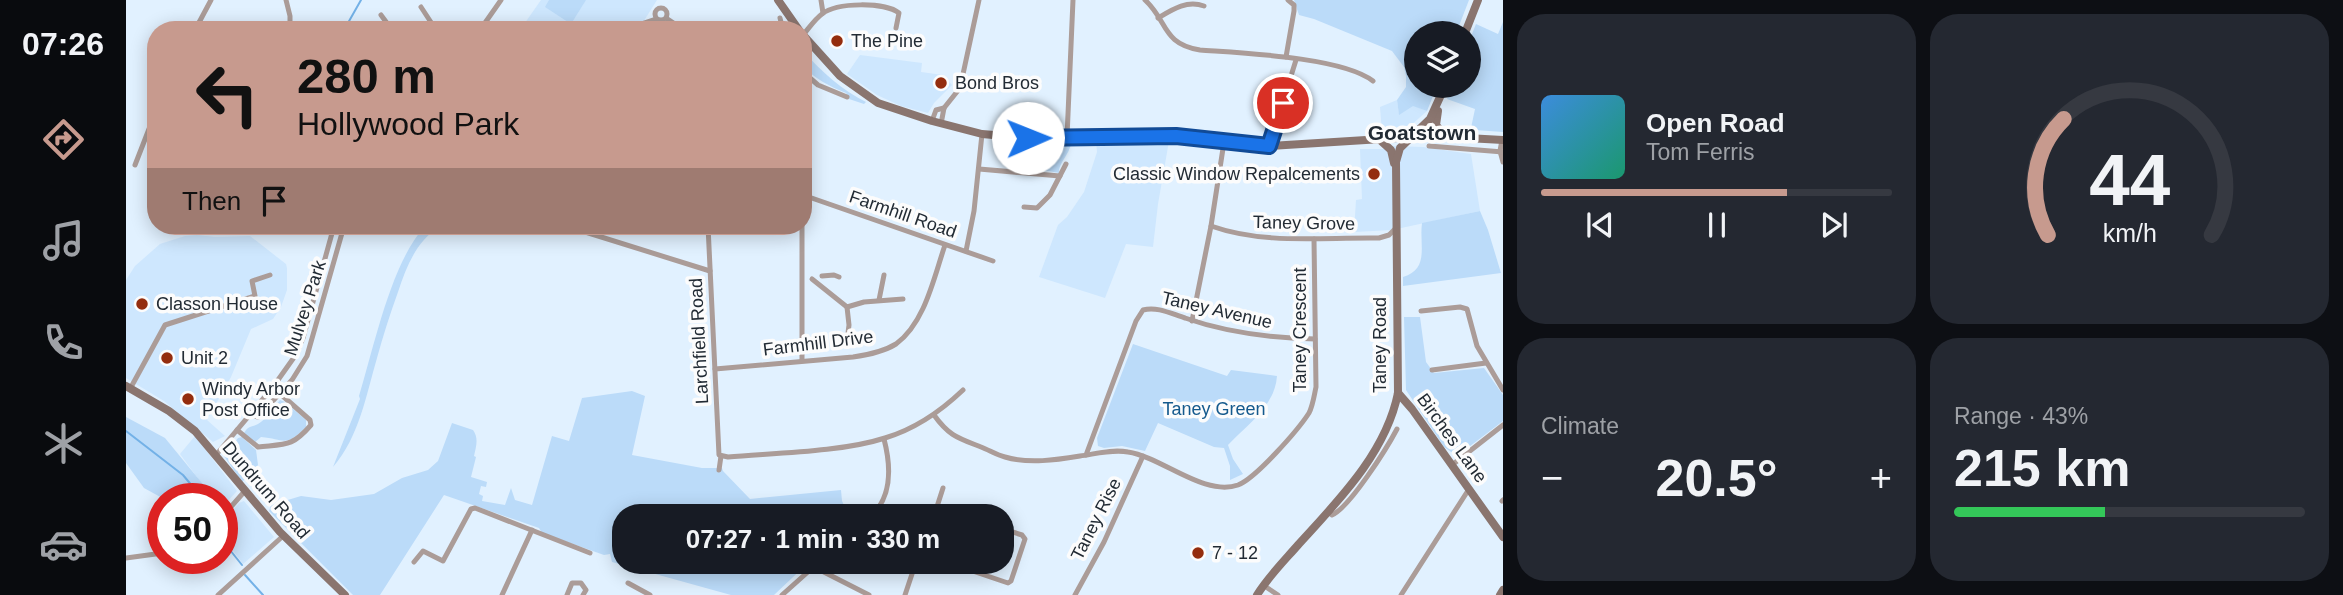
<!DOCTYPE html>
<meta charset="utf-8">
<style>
body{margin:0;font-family:Helvetica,sans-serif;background:#242831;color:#f1f3f6;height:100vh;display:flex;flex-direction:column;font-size:26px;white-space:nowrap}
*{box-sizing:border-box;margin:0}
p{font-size:23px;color:#9ea1a6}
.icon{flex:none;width:38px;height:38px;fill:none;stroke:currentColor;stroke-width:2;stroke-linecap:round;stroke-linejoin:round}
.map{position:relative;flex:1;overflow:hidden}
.details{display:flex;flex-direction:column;gap:14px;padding:14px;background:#0d0f14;width:840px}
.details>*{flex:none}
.guide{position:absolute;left:21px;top:21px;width:665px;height:214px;border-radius:28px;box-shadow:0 4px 18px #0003;background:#c79a8e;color:#111;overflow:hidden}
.fabs{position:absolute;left:1278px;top:21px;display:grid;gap:14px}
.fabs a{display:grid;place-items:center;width:77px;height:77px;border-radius:50%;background:#171b24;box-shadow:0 4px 18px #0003;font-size:35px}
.speed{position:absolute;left:21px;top:483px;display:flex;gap:14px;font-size:35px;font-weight:700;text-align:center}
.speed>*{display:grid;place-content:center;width:91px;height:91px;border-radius:50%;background:#171b24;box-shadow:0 4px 18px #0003;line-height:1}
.speed .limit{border:10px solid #d22;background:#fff;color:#111}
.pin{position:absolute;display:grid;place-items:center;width:60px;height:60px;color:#fff;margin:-30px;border:4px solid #fff;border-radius:50%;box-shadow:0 2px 7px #0007}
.me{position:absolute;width:77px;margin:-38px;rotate:89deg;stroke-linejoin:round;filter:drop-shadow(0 0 5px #0008)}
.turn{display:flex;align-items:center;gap:24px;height:147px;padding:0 35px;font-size:32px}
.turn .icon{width:91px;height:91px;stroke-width:2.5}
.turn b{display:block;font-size:49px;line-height:60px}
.then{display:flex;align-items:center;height:66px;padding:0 35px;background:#0003;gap:14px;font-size:26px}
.big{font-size:52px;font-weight:700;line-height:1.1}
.details .widget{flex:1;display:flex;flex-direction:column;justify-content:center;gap:10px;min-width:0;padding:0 24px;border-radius:28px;background:#242831}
.details .dial{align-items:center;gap:0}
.dial svg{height:182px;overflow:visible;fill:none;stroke:#363941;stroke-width:7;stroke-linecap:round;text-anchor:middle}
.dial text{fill:#f1f3f6;stroke:none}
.song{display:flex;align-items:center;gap:21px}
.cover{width:84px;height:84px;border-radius:10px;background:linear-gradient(135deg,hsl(210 70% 55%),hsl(160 70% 35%))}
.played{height:7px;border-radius:4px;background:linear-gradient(90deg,#c79a8e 70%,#363941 70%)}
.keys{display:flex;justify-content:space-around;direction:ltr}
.heat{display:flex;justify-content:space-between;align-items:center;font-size:38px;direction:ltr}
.charge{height:10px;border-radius:5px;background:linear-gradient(90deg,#34c759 43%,#363941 0)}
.details .tiles{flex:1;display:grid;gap:14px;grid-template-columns:repeat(2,1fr)}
.trip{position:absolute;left:486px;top:504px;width:402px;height:70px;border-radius:28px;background:#171b24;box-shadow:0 4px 18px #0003;font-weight:700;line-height:70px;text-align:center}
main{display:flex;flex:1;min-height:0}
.dock{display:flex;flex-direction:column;width:126px;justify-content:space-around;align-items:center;background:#090b0e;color:#9ea1a6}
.dock .icon{width:49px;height:49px}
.dock .on{color:#c79a8e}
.dock b{font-size:32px;color:#f1f3f6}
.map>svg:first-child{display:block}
.built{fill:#cee7fe}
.green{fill:#bbdbf9}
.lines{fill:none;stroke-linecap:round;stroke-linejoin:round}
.stream{stroke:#73b1e7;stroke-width:2}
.street{stroke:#ab9c98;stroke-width:5}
.secondary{stroke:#8a756f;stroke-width:8}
.route-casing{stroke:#114b97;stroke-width:18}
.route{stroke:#1a73e8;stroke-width:12}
.poi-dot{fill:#942d0e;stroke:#fcfcfc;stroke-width:2.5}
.labels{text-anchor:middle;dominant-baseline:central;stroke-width:7;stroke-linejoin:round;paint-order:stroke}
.poi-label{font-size:18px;fill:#222b34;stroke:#fcfcfc;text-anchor:start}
.street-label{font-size:18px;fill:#222b34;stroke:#fcfcfc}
.park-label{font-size:18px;fill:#155a8d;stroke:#fcfcfc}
.quarter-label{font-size:21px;font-weight:bold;fill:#222b34;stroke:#fcfcfc}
</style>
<main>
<nav class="dock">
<b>07:26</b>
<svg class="icon on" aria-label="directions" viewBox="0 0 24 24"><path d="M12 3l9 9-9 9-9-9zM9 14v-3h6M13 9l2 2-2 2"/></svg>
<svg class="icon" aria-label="music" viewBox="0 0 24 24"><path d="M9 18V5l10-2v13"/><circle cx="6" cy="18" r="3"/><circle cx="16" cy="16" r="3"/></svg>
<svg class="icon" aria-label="phone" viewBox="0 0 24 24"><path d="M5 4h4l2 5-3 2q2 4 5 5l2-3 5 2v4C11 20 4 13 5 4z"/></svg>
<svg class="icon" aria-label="climate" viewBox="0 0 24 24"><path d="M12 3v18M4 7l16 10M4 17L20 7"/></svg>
<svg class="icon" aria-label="car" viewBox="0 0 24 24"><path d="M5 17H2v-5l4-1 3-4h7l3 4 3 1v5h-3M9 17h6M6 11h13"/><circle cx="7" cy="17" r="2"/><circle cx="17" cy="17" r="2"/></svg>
</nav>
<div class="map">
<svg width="1377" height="595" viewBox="0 0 1377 595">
<rect width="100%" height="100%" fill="#e1f1ff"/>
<g class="built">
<polygon points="415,0 531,0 514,27 518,30 394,30"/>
<polygon points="734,55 796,63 795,72 817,75 826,85 808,103 802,113 775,106 751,95 721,74"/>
<polygon points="1271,100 1273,114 1287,105 1301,111 1283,127 1256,132 1254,107"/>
<polygon points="970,141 972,145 986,145 988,142 1002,141 1005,144 1043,141 1032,204 1027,247 1000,244 979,298 913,277 932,225 941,217 958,192 971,152"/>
<polygon points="1268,146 1297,147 1345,154 1354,211 1266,230 1228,232 1230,200 1236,199 1234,149 1259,149"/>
<polygon points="71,235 89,237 124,236 160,264 161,268 161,290 155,307 147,319 125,329 105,377 81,420 99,436 87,442 38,401 0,378 0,280 9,266 34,244 59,236"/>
<polygon points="69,436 111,491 96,507 96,499 87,499 54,454"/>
<polygon points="118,501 148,537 117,564 99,540 96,523 113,503"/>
</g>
<g class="green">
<polygon points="423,0 460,0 445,24 419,7"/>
<polygon points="1168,0 1343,0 1331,31 1290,33 1290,86 1311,86 1301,111 1287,106 1273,115 1271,100 1280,87 1280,76 1278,67 1266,51 1188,19 1173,15"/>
<polygon points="1377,22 1377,132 1349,130 1345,128 1349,109 1321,99 1326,86 1342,86 1342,44 1350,24 1372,34"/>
<path d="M677,51C696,72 716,90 740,102L738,104L723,99L720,93C702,86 691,79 677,67Z"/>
<path d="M945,143C944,154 932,163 933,173L917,170L919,144Z"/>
<path d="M1354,211L1362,230L1375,273L1277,286V277C1304,269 1293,245 1296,223Z"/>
<path d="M299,226H314C290,242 281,265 272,292C264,314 257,336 251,358C240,396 233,437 207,467L234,399L233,396C248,347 265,263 299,226Z"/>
<polygon points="1278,317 1294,317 1300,362 1308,373 1358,368 1377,395 1377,421 1331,456 1318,447 1280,390"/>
<path d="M1007,344L1101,376L1105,370L1151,376C1149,406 1122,424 1102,445L1107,459L1117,474L1104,480V466L1098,448L1088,447L1032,423L1019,451L996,446L978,448L972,446L971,438Z"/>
<path d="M506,391L519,396L506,455L576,468H596L597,471L624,499L715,490L716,501L722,513L718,516H499V562H683L648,595H605L486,562L484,554L478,555L416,533L413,528L318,495L254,595H227L143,511L145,505L175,496L205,500L248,494L276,478L302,470L312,461L326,423L347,430C353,438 350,447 348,456L350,457L345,477L361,482L360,487L355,486L353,494L357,496L356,501L379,505L385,488L389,500L406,505L426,436L443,441L456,398Z"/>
<path d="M154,400L159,402L180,420V427C159,448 159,439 135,437L128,443L118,433C123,425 124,428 132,424C140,420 148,407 154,400Z"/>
<polygon points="0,417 39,438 89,499 38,499 18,488 0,463"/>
<polygon points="116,437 130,450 132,465 116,482 98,456 112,438"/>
</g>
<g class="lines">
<g class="stream">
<polyline points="218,30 235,0"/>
<polyline points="0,431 57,475 77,499"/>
<polyline points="96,540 116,565"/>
<polyline points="119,575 137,595"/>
</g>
<g class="street">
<polyline points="160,0 164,16 164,30"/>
<polyline points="695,0 697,13"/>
<path d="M1019,0C1042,21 1036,44 1074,50C1115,53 1216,57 1247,81"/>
<polyline points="295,7 310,30"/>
<circle cx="535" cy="14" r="6"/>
<polyline points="255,15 266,30"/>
<polyline points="540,18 558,30"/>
<polyline points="654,18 657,30"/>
<path d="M1032,18C1047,9 1061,0 1078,6"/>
<polyline points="69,30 85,0"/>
<polyline points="354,30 375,0"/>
<polyline points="515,30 518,23 530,19"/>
<polyline points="560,30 568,30"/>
<path d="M677,35C683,28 689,19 696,14C711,2 759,2 773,13L770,28"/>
<polyline points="1160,57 1168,11 1168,5 1162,0"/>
<polyline points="677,72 692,85 721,97"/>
<polyline points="806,121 810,110 818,108"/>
<polyline points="815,124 818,108 834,88 853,0"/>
<polyline points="941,137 947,0"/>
<polyline points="1376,140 1374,151 1377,162"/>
<polyline points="1143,146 1170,60"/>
<polyline points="1303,146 1377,152"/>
<polyline points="9,165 30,111"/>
<polyline points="853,169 934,176"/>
<polyline points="677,195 867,261"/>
<polyline points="898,207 911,208 924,195 940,164"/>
<polyline points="242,226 255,229 261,226"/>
<polyline points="440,226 584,271"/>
<path d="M582,226L593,455L602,457C649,453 716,452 759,438C789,429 815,411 837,390"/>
<path d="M1085,226C1139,245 1196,237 1253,238L1263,235L1269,229"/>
<polyline points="840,251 848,211 856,134"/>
<polyline points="696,276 708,275 713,277"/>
<polyline points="686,279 721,307 738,302 777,299"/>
<polyline points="753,300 758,275"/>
<polyline points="721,307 723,325 722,333 726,341 739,341"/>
<polyline points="1295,311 1334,307 1341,309 1351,346 1377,390"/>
<polyline points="1066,321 1085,226 1098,142"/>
<polyline points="676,360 676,226"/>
<path d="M589,369L727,357C742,355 757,352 770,344C799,323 808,277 819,245"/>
<polyline points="1306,370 1360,363"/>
<polyline points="4,389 39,325 129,296 126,281 144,275"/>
<polyline points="125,415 132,417 166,380 181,356 218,226"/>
<path d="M808,415C823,436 832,438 855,447C863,450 871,455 879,457C903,464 930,460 954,456C969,454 986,449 1002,452C1036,457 1078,497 1112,485C1130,478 1172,430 1183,413C1187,405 1188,396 1190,387L1188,239"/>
<path d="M111,430L132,447C160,444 166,447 185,425L184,420L151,391"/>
<polyline points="90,455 147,387 169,356 177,338 208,226"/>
<path d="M960,455L1010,321L1017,310C1031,306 1046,314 1059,318C1102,333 1144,338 1189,339"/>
<polyline points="1326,465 1377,425"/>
<polyline points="593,470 595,456"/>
<polyline points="1376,501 1377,500"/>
<polyline points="811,508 837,516"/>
<path d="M1202,512L1206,515C1224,507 1261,448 1271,429"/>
<path d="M745,516C767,496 765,466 758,439"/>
<polyline points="808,516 817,488"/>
<polyline points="96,517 118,492"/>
<polyline points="0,558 37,553"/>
<polyline points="288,562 297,551 317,561 345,509 349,508 464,553"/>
<polyline points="820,562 882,583 885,581 899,539 896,535 877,529"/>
<polyline points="688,567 743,595"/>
<polyline points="502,583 524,595"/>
<polyline points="1137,585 1152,595"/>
<polyline points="92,595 157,536"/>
<polyline points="376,595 406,530"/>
<polyline points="441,595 446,583 455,583 460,590 457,595"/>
<polyline points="656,595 693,562"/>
<polyline points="779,595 790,562"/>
<polyline points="949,595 978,542 1017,456"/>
<polyline points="1275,595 1343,489"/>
</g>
<g class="secondary">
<polyline points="652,0 673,30"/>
<polyline points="1339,33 1352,0"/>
<polyline points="677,35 714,76 752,103 806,121 856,134 902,138 1050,136 1143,146 1304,136 1377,140"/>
<polyline points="1312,111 1310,125 1319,136"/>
<polyline points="1254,140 1265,150 1268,163"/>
<polyline points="0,386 43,411 69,431 154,532 219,595"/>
<polyline points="1272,393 1286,409 1377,537"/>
<path d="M1131,595C1142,577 1158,561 1172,545C1212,501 1260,453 1272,393L1270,162L1274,148L1304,119L1319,86"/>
<polyline points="1374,595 1377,590"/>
</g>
</g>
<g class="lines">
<g class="route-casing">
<polyline id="route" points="902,138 1050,136 1143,146 1157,103"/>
</g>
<use href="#route" class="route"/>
</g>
<g class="poi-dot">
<circle cx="711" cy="41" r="7"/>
<circle cx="815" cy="83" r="7"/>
<circle cx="1248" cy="174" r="7"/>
<circle cx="16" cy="304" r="7"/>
<circle cx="41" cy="358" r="7"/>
<circle cx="62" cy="399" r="7"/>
<circle cx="1072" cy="553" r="7"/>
</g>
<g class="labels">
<g class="poi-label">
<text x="725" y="41">The Pine</text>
<text x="829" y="83">Bond Bros</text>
<text x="1234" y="174" text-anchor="end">Classic Window Repalcements</text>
<text x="30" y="304">Classon House</text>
<text x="55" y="358">Unit 2</text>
<text x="76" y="389">Windy Arbor<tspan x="76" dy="21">Post Office</tspan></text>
<text x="1086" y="553">7 - 12</text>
</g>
<g class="street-label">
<text transform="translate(777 214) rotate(19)">Farmhill Road</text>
<text transform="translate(1178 223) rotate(1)">Taney Grove</text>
<text transform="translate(179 308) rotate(-72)">Mulvey Park</text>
<text transform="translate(1091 310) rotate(13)">Taney Avenue</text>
<text transform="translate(1174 330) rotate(-90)">Taney Crescent</text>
<text transform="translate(573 341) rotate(-93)">Larchfield Road</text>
<text transform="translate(692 343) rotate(-7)">Farmhill Drive</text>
<text transform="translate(1254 345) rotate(-90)">Taney Road</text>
<text transform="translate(1326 438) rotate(54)">Birches Lane</text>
<text transform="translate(140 490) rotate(49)">Dundrum Road</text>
<text transform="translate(970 519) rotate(-63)">Taney Rise</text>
</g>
<g class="park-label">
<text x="1088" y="409">Taney Green</text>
</g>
<g class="quarter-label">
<text x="1296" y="132">Goatstown</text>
</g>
</g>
</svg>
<div class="fabs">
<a><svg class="icon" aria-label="layers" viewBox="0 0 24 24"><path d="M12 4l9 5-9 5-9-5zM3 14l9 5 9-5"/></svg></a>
</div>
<div class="speed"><div class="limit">50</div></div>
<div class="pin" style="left:1157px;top:103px;background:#d93025"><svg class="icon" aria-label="arrive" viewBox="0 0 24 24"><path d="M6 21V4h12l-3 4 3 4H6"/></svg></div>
<svg class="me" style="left:902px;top:138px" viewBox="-20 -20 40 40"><circle r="19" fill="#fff"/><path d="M0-13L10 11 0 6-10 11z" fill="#1a73e8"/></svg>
<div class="trip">07:27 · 1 min · 330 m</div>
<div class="guide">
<div class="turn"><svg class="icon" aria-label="left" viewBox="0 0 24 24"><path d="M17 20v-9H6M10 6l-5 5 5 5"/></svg><div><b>280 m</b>Hollywood Park</div></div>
<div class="then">Then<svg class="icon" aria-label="arrive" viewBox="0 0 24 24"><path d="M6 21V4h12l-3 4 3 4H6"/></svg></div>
</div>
</div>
<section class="details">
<div class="tiles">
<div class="widget">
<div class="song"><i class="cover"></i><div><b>Open Road</b><p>Tom Ferris</p></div></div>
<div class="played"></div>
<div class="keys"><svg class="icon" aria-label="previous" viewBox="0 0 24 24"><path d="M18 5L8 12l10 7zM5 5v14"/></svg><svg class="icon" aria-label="pause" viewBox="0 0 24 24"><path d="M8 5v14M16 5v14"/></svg><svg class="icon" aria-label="next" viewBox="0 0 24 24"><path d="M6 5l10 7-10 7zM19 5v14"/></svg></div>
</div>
<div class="widget dial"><svg viewBox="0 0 100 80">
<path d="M14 69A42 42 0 1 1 86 69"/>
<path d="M14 69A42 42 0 0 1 21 18" stroke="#c79a8e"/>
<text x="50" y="56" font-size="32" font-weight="700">44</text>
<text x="50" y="72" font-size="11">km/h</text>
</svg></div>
<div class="widget"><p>Climate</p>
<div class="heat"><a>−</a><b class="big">20.5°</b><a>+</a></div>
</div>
<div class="widget"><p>Range · 43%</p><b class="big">215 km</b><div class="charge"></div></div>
</div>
</section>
</main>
